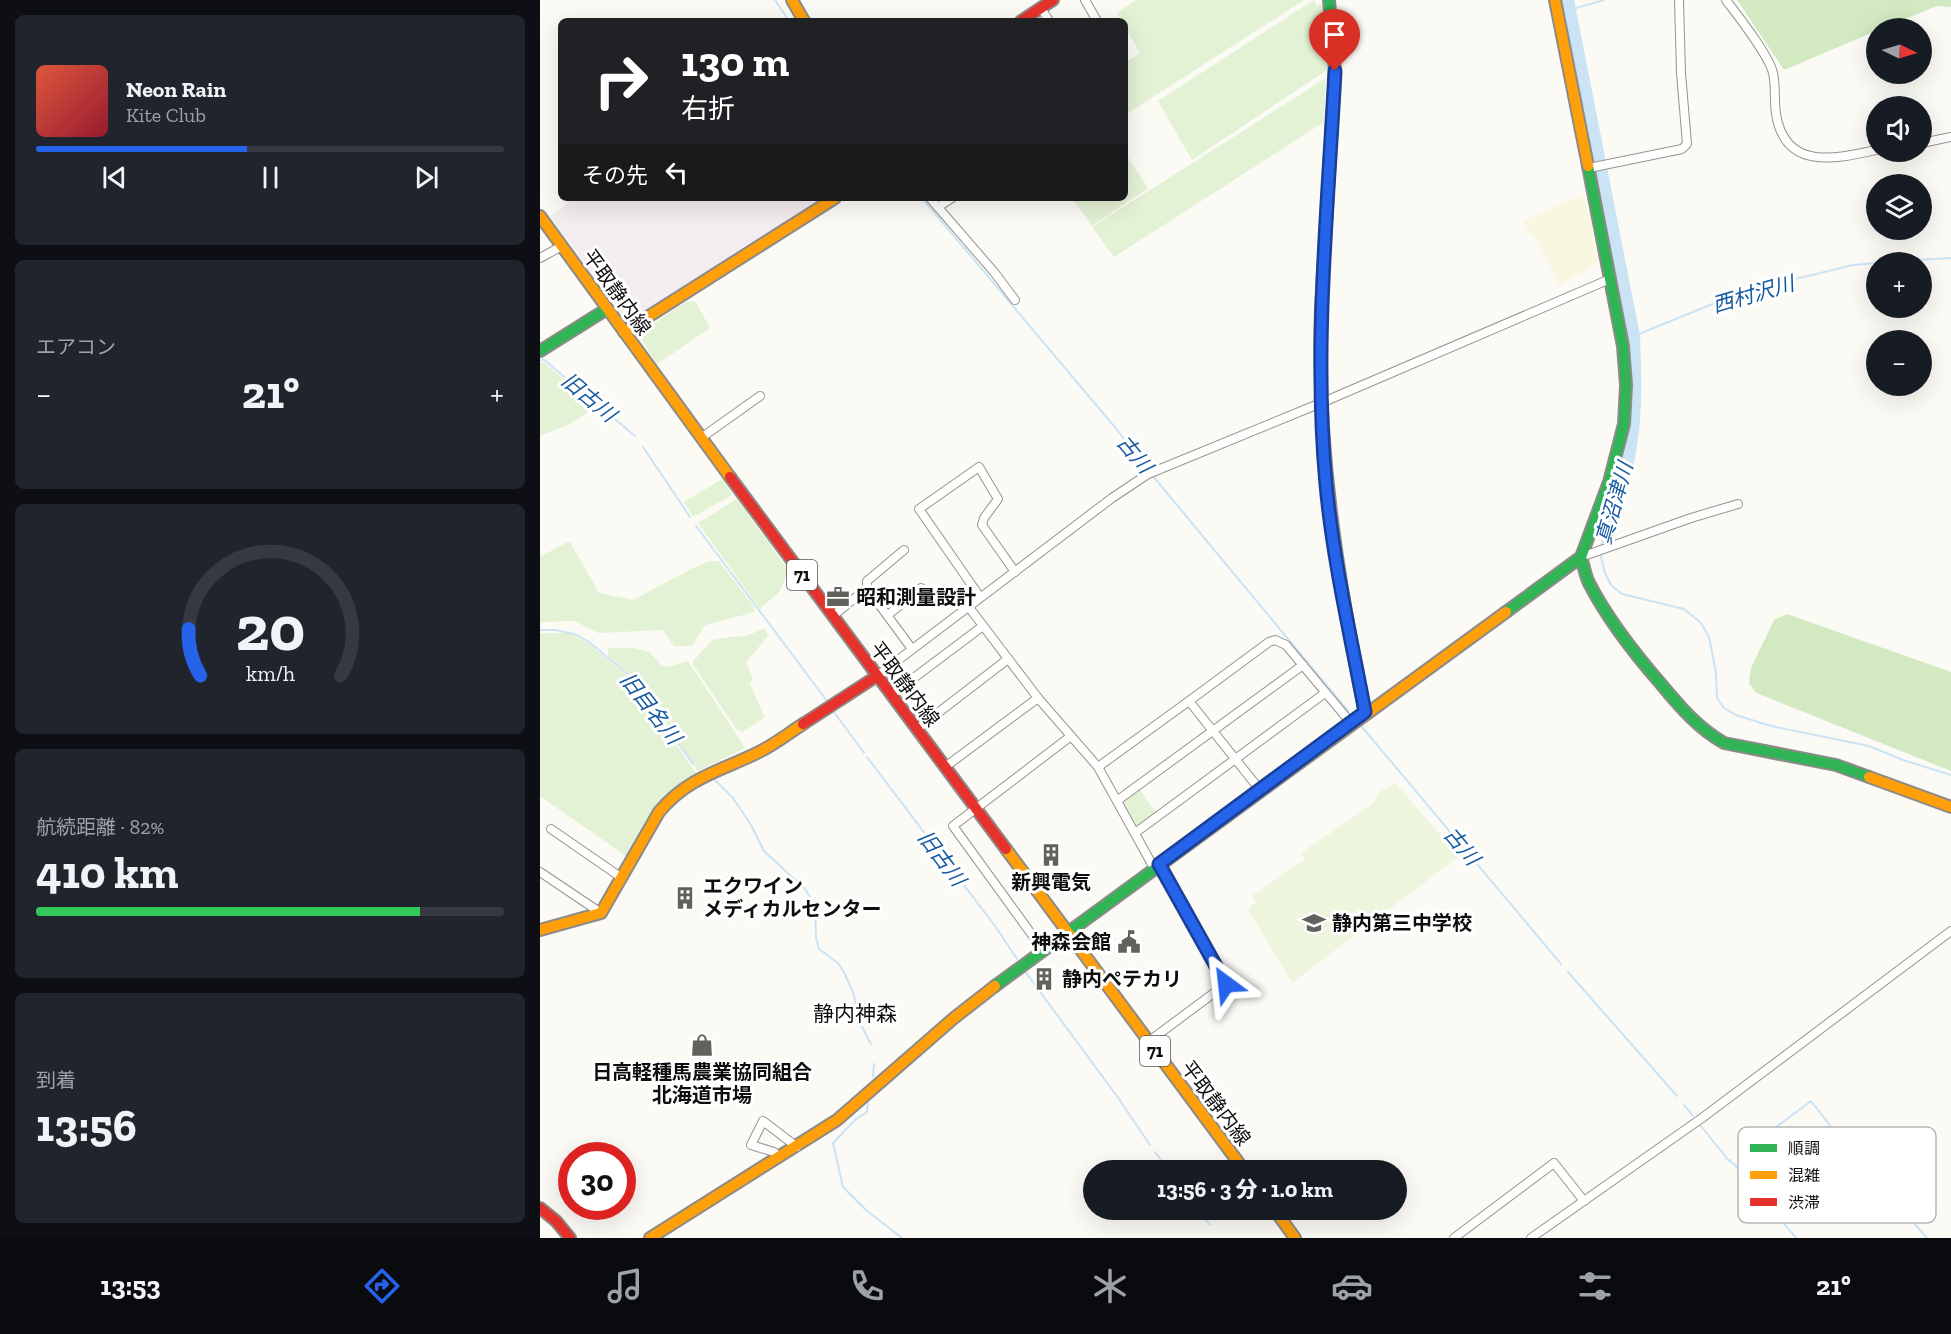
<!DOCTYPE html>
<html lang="ja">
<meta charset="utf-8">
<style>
body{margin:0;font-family:"Zilla Slab","Noto Sans JP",serif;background:#20242c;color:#f1f3f6;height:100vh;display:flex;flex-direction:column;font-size:22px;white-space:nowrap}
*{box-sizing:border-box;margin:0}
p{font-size:20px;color:#9ea1a6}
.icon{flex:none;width:33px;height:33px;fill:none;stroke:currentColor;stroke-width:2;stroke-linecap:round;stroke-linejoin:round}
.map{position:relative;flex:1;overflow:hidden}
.side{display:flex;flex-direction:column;gap:15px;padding:15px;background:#0d0f14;width:540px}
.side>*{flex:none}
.hud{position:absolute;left:18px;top:18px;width:570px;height:183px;border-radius:9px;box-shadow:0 6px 24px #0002;background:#202124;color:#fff;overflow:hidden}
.needle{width:39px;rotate:95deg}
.tools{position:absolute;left:1326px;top:18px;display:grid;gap:12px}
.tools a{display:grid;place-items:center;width:66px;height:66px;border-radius:50%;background:#171b24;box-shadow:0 6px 24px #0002;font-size:30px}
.speed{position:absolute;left:18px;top:1142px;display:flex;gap:12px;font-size:30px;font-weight:700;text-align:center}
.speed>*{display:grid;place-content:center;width:78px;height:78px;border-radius:50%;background:#171b24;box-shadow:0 6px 24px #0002;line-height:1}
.speed .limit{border:9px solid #d22;background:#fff;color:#111}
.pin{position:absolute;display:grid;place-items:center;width:51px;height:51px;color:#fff;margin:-62px -26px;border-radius:50% 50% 50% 0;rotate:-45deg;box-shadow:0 0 6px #0007}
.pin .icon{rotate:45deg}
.me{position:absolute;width:66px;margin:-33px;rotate:330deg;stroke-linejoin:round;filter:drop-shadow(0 0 4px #0008)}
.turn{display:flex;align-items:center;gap:21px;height:126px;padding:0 24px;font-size:27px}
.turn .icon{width:78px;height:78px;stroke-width:2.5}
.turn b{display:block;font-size:42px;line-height:51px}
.then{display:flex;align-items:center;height:57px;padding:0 24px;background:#0003;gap:12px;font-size:22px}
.big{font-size:45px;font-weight:800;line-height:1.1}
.side .card{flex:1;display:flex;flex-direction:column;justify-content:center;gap:9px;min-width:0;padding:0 21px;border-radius:9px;background:#20242c}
.side .dial{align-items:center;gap:0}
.dial svg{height:156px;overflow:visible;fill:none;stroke:#363941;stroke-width:7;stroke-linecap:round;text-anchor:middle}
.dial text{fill:#f1f3f6;stroke:none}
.song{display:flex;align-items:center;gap:18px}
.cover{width:72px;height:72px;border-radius:9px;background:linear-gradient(135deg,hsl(10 70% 55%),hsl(350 70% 35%))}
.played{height:6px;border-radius:3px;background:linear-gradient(90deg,#2563eb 45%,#363941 45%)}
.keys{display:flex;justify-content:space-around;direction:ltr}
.heat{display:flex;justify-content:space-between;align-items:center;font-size:33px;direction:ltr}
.charge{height:9px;border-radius:4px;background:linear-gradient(90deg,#34c759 82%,#363941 0)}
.trip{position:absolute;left:543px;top:1160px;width:324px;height:60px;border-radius:30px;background:#171b24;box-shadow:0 6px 24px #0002;font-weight:800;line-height:60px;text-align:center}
.tab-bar{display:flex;height:96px;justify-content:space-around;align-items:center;background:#090b0e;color:#9ea1a6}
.tab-bar .icon{width:42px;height:42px}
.tab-bar .selected{color:#2563eb}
.tab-bar b{font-size:27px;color:#f1f3f6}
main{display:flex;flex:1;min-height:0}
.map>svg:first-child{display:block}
.industrial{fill:#f4edf0}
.farmland{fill:#f8f7e0}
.green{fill:#e3f1d4}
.forest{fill:#d3e9c1}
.pitch{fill:#edf5dd}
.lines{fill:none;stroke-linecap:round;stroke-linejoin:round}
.stream{stroke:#cae3f5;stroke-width:2}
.river{stroke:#cae3f5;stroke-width:12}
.street-casing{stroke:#959492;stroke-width:10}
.fast-casing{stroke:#8c8b88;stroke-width:14}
.slow-casing{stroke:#8c8b88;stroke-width:14}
.jam-casing{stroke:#8c8b88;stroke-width:14}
.street{stroke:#fffefd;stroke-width:8}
.fast{stroke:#30b455;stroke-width:10}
.slow{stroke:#ff9f0a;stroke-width:10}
.jam{stroke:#e5322d;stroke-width:10}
.route-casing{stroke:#184099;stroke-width:15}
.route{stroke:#2563eb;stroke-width:10}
.labels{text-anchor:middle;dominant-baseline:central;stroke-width:6;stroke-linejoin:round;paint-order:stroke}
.shield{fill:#fff;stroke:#565656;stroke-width:1.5}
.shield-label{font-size:18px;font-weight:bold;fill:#0e0e0e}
.street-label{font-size:20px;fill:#0e0e0e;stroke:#fff}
.poi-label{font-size:20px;font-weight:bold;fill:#0e0e0e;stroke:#fff;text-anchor:start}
.water-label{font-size:21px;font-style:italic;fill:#165aa1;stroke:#fff}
.neighbourhood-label{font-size:21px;fill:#0e0e0e;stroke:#fff}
.key{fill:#fff;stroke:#b7b7b7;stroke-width:1.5}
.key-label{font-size:16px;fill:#0e0e0e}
</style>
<main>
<section class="side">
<div class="card">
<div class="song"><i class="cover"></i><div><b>Neon Rain</b><p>Kite Club</p></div></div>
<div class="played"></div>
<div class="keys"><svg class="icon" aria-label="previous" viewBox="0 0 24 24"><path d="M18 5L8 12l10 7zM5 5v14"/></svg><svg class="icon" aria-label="pause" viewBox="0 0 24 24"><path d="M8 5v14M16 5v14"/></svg><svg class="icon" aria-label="next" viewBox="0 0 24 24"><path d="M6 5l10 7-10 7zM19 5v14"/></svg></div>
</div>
<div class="card"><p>エアコン</p>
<div class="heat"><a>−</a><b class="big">21°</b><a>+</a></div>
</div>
<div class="card dial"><svg viewBox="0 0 100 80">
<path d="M14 69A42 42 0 1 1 86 69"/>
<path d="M14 69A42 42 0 0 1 8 45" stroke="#2563eb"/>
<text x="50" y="56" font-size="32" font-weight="700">20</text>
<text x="50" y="72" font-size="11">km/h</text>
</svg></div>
<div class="card"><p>航続距離 · 82%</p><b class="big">410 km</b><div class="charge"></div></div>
<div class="card"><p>到着</p><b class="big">13:56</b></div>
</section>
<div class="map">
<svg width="1411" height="1238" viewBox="0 0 1411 1238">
<rect width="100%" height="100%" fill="#fcfaf4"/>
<polygon class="industrial" points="27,198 284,198 88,323 10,216 27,204"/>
<polygon class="farmland" points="1043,195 1050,217 1057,262 1020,286 994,235 990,234 983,221"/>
<g class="green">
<polygon points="596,0 764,0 585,115 585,63 600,53 585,27 585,21 581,21 577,13"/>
<polygon points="774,0 777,6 782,4 787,70 652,160 618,101"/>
<polygon points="786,78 784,122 574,257 552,227"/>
<polygon points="585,153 608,188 552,226 532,198 585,198"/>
<polygon points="155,301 170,328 117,364 98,334 146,302"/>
<polygon points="3,362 57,406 30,424 0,436 0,364"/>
<polygon points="182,479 192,495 153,517 144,502"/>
<polygon points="197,499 249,571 239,592 220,609 158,523"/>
<polygon points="28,542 30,542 59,593 93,600 153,568 170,561 179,561 214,607 215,612 165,625 152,646 134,646 123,630 59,633 34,621 0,622 0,557"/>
<polygon points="225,628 228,636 206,662 213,679 210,684 225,717 203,732 197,730 152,663 172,640 197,636 204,637"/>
<polygon points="0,633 27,633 37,637 49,644 89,677 156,773 123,800 86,856 0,796"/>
<polygon points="68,648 94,648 109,652 121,665 128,667 148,661 205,748 158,771 99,684 92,676 68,657"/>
<polygon points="599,789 617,814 598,828 595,826 583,804 583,800"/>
</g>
<g class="forest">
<polygon points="1197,0 1411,0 1411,7 1397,6 1343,28 1336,28 1336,31 1244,70"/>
<polygon points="1247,614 1411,672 1411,771 1216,693 1209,683 1211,668 1234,620"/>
</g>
<polygon class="pitch" points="855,783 919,856 752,983 708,909 716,902 712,896 765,859 761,853 834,803 838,793"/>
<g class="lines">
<g class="stream">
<polyline points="235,0 249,21"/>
<polyline points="1029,10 1064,0"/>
<polyline points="382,198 573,425 609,470"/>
<polyline points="1346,262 1411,258"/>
<polyline points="1094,336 1202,292 1313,265 1336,263"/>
<polyline points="0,361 3,359 95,436"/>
<polyline points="103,447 150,517"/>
<polyline points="612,475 808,711"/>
<polyline points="156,526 287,701"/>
<polyline points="1061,547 1067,523"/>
<polyline points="1060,553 1065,573 1071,585 1082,594 1144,609 1161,623 1169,637 1176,673 1177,698 1184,708 1196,715 1231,726 1329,746 1363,760 1411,775"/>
<polyline points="0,630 16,630 37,635 49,642 90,676 153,764"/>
<polyline points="294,712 324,753"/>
<polyline points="822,727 1021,964"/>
<polyline points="327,757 455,926 477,959"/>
<polyline points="174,779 193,798 211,825 224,851 265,889 275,905 276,938 279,949 298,963 305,974 314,995 319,1021 331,1044"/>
<polyline points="484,970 579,1099 610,1145"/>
<polyline points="1028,972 1137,1096"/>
<polyline points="333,1077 334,1064"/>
<polyline points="328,1103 327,1112 316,1119 293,1143 303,1187 326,1210 362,1238"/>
<polyline points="1144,1105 1153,1116"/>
<polyline points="1161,1126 1189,1161 1191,1160"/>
<polyline points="615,1152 629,1170"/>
<polyline points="1311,1152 1387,1238"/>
<polyline points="1198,1156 1271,1101 1306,1146"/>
<polyline points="1189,1161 1194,1164 1256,1238"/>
<polyline points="658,1209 670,1225"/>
</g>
<path class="river" d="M1028,0L1094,336C1096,379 1097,425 1087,466C1082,485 1074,504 1067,523"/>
<g class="street-casing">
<g id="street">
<polyline points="545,0 557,21"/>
<path d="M1186,0C1198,16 1229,55 1233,73C1236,86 1234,101 1236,114C1245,171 1296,159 1336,150"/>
<polyline points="501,8 509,21"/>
<polyline points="1382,143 1411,137"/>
<polyline points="1049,168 1142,149 1147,144 1141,73 1139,0"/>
<polyline points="390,198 454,272 475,300"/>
<polyline points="398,207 412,198"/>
<polyline points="0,258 22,246"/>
<polyline points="161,438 220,396"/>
<polyline points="1041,557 1151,518 1198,504"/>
<polyline points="327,588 372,649"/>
<polyline points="440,597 379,509 439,467 458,499 444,518 442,525 475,572"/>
<polyline points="428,606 498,698 558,767 614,868"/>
<polyline points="348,615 381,588"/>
<polyline points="293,616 327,588 327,581 364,550"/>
<polyline points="337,676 572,498 608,474 781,403 1070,279"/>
<polyline points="351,695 443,626"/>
<polyline points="649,701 729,642 735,640 746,645 811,723"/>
<polyline points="377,729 468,659"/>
<polyline points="405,767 498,698"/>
<polyline points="558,767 649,701 720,790"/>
<polyline points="578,800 763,665"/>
<polyline points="11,829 82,878"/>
<polyline points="595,833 785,693"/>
<polyline points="0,872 61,913"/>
<polyline points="503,950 413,826 531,736"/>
<polyline points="608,1042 686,984 619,864"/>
<polyline points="240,1157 234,1152 211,1145 223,1121 257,1147"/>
<polyline points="914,1238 1014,1163 1044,1201"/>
<polyline points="991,1238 1162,1118 1411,931"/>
</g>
</g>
<g class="fast-casing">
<g id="fast">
<polyline points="781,309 795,71 789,0"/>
<polyline points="0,351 67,309"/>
<path d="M1041,557C1044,566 1045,575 1049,583C1068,620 1094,653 1121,684C1140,707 1158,728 1184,743L1296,765L1329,777"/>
<polyline points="966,612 1041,557 1069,482 1084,424 1086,385 1083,346 1048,166"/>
<polyline points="455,986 687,816"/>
</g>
</g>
<g class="slow-casing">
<g id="slow">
<polyline points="252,0 264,21"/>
<polyline points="1015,0 1048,166"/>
<polyline points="0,216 190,477"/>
<polyline points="84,332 295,198"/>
<polyline points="1329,777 1411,807"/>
<polyline points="687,816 966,612"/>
<polyline points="466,849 704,1170"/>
<path d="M0,930L61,913L119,812C148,777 181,771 219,752C235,744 249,733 263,724"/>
<polyline points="734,1209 755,1238"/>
<polyline points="110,1238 297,1120 414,1018 455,986"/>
</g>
</g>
<g class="jam-casing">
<g id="jam">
<polyline points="481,21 513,0"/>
<path d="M781,309C776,446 798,579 825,713"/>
<polyline points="190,477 466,849"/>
<polyline points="263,724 337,676"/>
<polyline points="0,1208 16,1221 30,1238"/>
</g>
</g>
<use href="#street" class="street"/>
<use href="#fast" class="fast"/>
<use href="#slow" class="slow"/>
<use href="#jam" class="jam"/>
</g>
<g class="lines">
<g class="route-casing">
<path id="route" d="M686,984L619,864L825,712C811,637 793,561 786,484C773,347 788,209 795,71"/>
</g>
<use href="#route" class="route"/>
</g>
<defs>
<g id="office-bare" transform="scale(1.8)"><path d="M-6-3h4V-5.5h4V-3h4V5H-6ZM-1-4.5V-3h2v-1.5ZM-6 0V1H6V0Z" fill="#61615e" stroke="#fff" stroke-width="2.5" paint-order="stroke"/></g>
<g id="building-bare" transform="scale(1.8)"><path d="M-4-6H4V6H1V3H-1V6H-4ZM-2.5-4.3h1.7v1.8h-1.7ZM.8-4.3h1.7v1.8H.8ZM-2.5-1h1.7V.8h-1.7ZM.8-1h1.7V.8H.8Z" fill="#61615e" stroke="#fff" stroke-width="2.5" paint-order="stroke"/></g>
<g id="school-bare" transform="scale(1.8)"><path d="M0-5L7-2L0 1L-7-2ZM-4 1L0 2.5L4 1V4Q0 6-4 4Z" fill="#61615e" stroke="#fff" stroke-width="2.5" paint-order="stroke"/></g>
<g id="civic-bare" transform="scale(1.8)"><path d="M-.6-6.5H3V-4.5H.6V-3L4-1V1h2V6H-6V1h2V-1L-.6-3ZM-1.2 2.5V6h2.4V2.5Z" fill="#61615e" stroke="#fff" stroke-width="2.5" paint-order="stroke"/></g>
<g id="shop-bare" transform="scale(1.8)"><path d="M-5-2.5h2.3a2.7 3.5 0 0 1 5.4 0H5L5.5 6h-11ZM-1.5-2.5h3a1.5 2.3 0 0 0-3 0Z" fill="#61615e" stroke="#fff" stroke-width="2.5" paint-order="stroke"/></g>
</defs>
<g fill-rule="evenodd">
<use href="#office-bare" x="298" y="597"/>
<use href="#building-bare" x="511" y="855"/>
<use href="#building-bare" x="145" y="898"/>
<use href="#school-bare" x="774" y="923"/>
<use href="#civic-bare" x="589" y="942"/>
<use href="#building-bare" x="504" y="979"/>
<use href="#shop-bare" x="162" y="1045"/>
</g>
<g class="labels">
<g class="shield">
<rect x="247" y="560" width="30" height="30" rx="4.5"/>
<rect x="600" y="1036" width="30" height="30" rx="4.5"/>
</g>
<g class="shield-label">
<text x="262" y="575">71</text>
<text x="615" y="1051">71</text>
</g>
<g class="street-label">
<text transform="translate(77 292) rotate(54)">平取静内線</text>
<text transform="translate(365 684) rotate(53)">平取静内線</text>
<text transform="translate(676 1103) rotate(53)">平取静内線</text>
</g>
<g class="poi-label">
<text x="316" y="597">昭和測量設計</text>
<text x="511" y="882" text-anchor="middle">新興電気</text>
<text x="163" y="886">エクワイン<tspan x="163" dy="23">メディカルセンター</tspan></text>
<text x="792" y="923">静内第三中学校</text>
<text x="571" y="942" text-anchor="end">神森会館</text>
<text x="522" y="979">静内ぺテカリ</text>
<text x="162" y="1072" text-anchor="middle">日高軽種馬農業協同組合<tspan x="162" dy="23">北海道市場</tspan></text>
</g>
<g class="water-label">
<text transform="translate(1213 294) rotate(-16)">西村沢川</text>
<text transform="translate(49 397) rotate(40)">旧古川</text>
<text transform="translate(595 454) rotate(50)">古川</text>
<text transform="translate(1074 503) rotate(-74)">真沼津川</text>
<text transform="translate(111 708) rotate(52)">旧目名川</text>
<text transform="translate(922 846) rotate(50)">古川</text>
<text transform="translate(402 858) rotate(53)">旧古川</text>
</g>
<g class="neighbourhood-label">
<text x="315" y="1013">静内神森</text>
</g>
</g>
<rect x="1198" y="1127" width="198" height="96" rx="9" class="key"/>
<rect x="1210" y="1144" width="27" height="8" fill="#30b455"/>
<rect x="1210" y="1171" width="27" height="8" fill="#ff9f0a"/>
<rect x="1210" y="1198" width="27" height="8" fill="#e5322d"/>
<g class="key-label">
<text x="1248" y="1154">順調</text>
<text x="1248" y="1181">混雑</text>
<text x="1248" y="1208">渋滞</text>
</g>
</svg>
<div class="tools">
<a><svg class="needle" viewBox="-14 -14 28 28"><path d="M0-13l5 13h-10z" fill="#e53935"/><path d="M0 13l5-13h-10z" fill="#9ea1a6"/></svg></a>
<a><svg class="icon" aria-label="sound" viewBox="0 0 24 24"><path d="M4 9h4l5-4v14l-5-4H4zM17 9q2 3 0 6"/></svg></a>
<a><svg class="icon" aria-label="layers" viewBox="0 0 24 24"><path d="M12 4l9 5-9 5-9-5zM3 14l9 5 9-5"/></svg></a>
<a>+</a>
<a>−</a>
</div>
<div class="speed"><div class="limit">30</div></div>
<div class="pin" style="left:795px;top:71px;background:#d93025"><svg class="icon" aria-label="arrive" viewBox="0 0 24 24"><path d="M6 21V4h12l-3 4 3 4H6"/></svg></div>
<svg class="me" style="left:686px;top:984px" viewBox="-20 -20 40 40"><path d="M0-17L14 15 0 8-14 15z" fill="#2563eb" stroke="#fff" stroke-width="4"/></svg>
<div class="trip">13:56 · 3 分 · 1.0 km</div>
<div class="hud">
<div class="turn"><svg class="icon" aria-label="right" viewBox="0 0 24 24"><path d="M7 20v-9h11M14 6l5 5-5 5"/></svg><div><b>130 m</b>右折</div></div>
<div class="then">その先<svg class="icon" aria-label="left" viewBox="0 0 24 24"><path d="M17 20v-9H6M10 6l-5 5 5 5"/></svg></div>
</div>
</div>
</main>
<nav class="tab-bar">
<b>13:53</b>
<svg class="icon selected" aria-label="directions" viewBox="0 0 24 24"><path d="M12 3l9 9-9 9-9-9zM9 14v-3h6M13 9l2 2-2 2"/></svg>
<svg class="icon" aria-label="music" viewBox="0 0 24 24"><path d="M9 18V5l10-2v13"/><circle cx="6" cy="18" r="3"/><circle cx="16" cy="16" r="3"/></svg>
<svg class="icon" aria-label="phone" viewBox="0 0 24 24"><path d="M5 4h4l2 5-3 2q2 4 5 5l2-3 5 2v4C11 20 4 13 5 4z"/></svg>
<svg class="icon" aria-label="climate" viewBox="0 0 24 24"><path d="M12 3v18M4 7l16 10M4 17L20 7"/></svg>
<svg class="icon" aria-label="car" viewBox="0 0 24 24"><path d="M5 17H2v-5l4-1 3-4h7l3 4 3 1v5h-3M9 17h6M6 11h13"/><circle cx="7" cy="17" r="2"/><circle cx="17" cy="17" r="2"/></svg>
<svg class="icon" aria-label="filters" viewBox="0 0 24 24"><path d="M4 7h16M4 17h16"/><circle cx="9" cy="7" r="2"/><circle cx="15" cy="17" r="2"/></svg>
<b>21°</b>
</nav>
